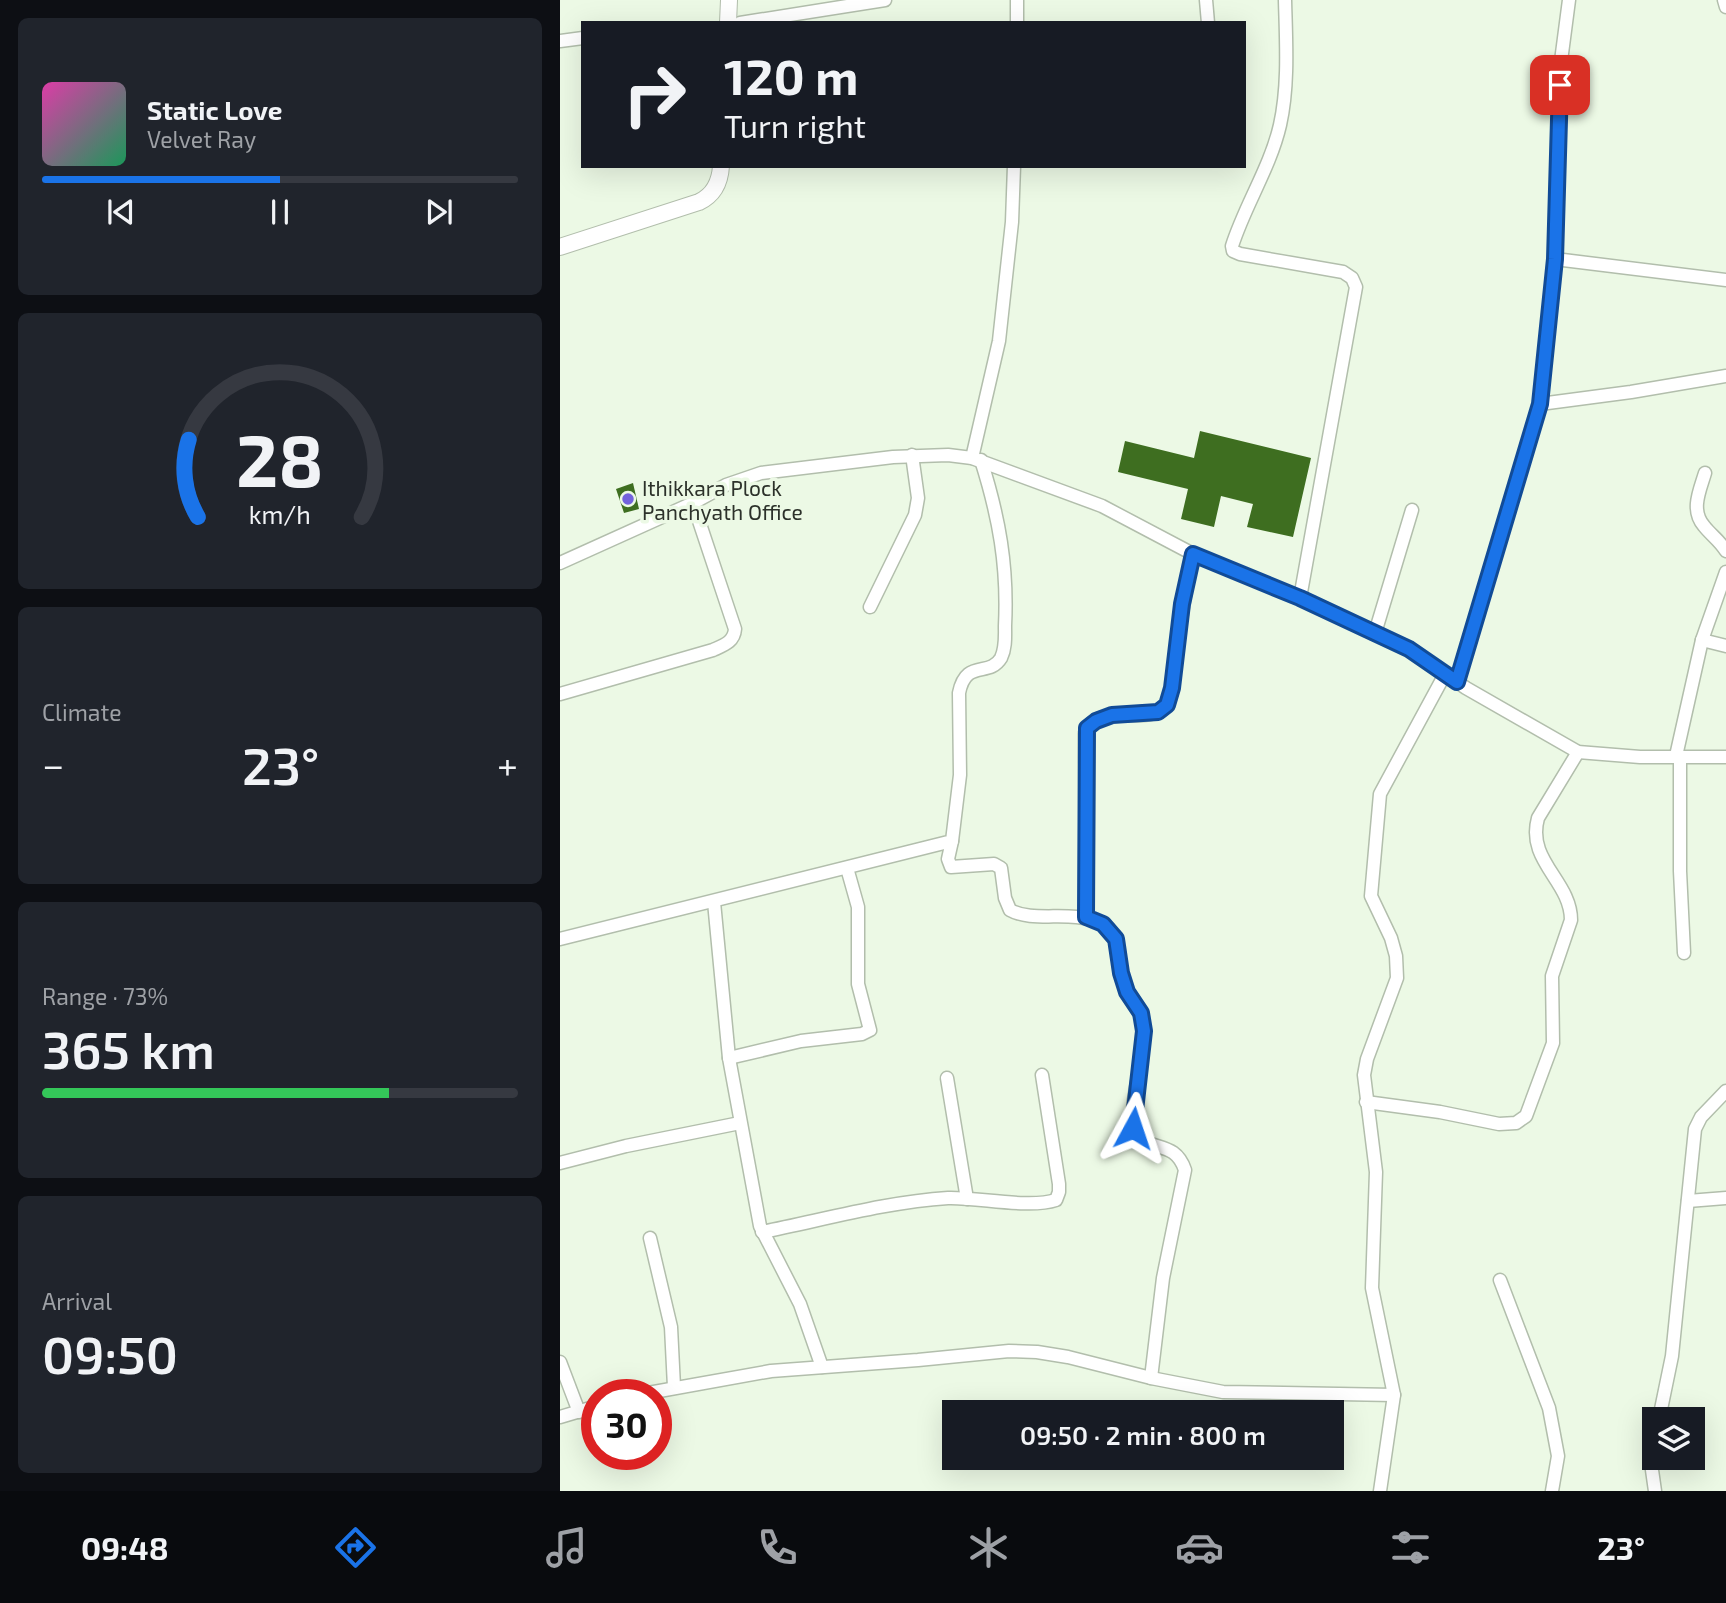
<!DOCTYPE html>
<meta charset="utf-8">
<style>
body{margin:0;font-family:"Exo 2",sans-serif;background:#20242c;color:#f1f3f6;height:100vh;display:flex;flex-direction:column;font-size:26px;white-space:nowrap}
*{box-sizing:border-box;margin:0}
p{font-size:23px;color:#9ea1a6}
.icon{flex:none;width:38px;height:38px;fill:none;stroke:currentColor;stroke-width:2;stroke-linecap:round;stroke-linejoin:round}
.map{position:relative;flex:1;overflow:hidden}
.drawer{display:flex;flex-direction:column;gap:18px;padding:18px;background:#0d0f14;width:560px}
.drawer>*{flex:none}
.guide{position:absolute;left:21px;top:21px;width:665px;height:147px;border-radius:0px;box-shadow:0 7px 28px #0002;background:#171b24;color:#f1f3f6;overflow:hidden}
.tools{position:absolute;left:1082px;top:1407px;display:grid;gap:14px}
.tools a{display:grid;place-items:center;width:63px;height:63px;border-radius:0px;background:#171b24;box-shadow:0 7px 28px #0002;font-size:35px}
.speed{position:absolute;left:21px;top:1379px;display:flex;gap:14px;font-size:35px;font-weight:700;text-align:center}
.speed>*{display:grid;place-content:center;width:91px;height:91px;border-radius:50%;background:#171b24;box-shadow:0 7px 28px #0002;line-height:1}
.speed .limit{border:10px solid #d22;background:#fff;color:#111}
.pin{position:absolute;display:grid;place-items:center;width:60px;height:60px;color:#fff;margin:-30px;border-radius:14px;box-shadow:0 4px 10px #0006}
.me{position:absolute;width:77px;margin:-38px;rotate:5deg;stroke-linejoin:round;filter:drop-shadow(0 0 5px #0008)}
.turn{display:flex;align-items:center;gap:24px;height:147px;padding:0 28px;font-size:32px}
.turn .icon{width:91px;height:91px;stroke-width:2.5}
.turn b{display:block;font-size:49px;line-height:60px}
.big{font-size:52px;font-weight:600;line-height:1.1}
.drawer .widget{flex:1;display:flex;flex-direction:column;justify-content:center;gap:10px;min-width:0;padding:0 24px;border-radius:10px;background:#20242c}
.drawer .dial{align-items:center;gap:0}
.dial svg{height:182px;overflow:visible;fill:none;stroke:#363941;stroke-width:7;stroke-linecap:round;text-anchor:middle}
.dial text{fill:#f1f3f6;stroke:none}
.song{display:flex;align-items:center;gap:21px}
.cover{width:84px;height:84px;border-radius:10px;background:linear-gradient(135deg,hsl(320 70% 55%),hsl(150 70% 35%))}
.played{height:7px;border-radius:4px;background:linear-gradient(90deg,#1a73e8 50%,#363941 50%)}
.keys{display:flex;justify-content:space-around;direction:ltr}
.heat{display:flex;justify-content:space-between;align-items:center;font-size:38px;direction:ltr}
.charge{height:10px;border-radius:5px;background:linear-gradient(90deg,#34c759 73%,#363941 0)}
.trip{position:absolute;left:382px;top:1400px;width:402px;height:70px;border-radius:0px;background:#171b24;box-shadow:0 7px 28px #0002;font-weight:600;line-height:70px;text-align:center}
.dock{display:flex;height:112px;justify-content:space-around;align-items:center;background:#090b0e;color:#9ea1a6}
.dock .icon{width:49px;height:49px}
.dock .current{color:#1a73e8}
.dock b{font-size:32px;color:#f1f3f6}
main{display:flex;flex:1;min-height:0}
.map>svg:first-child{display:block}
.building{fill:#3e6e20}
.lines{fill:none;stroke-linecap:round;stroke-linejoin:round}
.street-casing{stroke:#b2beac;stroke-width:15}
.secondary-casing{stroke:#b2beac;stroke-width:18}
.street{stroke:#fff;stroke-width:12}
.secondary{stroke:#fff;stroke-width:16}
.route-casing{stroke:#114b97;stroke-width:18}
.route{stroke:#1a73e8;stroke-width:12}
.poi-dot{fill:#7362dc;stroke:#ecf9e5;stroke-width:2.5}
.labels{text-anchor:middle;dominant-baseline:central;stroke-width:7;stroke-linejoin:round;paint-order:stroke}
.poi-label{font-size:21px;fill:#2c312a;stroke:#ecf9e5;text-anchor:start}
</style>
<main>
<section class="drawer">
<div class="widget">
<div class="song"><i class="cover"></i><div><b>Static Love</b><p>Velvet Ray</p></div></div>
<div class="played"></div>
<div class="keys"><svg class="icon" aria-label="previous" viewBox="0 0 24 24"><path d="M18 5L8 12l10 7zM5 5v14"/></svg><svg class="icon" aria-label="pause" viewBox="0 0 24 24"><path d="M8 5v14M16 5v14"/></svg><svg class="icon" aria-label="next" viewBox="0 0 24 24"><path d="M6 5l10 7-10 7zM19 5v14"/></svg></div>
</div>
<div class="widget dial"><svg viewBox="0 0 100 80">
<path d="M14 69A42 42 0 1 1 86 69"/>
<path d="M14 69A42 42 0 0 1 10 35" stroke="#1a73e8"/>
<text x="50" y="56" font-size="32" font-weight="700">28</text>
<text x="50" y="72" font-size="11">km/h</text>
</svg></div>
<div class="widget"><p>Climate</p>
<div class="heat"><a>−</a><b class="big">23°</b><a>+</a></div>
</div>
<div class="widget"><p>Range · 73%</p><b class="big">365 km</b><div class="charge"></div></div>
<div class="widget"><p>Arrival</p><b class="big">09:50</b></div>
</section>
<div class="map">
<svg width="1166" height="1491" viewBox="0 0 1166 1491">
<rect width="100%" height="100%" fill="#ecf9e5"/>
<g class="building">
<polygon points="640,431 751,458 733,537 687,527 693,504 661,496 654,527 621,519 628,489 558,472 565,441 634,458"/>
<polygon points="73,483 79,509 64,513 56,489"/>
</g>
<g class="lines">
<g class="street-casing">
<g id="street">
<polyline points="457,0 457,23"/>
<polyline points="646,0 648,23"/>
<path d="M725,0C726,40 729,85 720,125C710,168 685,205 672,246L673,251L680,254L783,272L792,278L796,287L740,598"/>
<polyline points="1164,0 1166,7"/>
<polyline points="180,23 325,0"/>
<polyline points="0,41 23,38"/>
<polyline points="995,259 1166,280"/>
<polyline points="980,404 1071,392 1166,376"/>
<polyline points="412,458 439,341 452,222 454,166"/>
<path d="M1145,473C1140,490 1130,510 1144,526C1151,535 1160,541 1166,551"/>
<polyline points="0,563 133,503 166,485 201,473 333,457 388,455 412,458 542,506 633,554 740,598 849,649 906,688 1018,752 1080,757 1166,757"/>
<polyline points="310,607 355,515 358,498 352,455"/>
<polyline points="815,633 852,510"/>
<polyline points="1142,640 1166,646"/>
<polyline points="897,682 980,404 995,259 1001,61 1009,0"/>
<path d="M0,694L153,650C164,645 174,642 175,629L133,503"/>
<polyline points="1116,756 1142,640 1166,572"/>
<polyline points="1120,756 1120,871 1124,953"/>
<path d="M392,841L388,859L391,867L434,864L441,868L445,898L450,910C473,923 510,910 539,922C546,925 551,930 554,937C561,952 559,972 566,989C572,1004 584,1014 584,1032C584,1064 570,1097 573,1128C586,1155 614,1137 625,1170L603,1278L591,1378"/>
<polyline points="154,902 169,1058 200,1226 240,1304 262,1367"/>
<path d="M526,917L525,733C536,702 586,725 604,708C612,702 612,687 613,678C618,636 624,595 633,554"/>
<path d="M0,939L392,841L400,775L399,693C406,658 429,678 441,658C446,648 445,636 445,626C448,566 439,517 421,460"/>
<polyline points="169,1058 241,1041 302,1034 310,1030 298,984 298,907 287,868"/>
<polyline points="387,1078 407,1199"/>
<path d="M806,1102L880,1112L939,1124L956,1123L966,1116L993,1043L992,976L1011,920C1011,881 966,861 978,818L1018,752"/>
<polyline points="0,1163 66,1146 180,1123"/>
<polyline points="1128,1201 1166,1198"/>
<path d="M202,1232C263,1220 326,1202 388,1198C418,1197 469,1209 496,1200L499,1192V1184L482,1075"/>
<polyline points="90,1238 111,1327 114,1387"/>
<polyline points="940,1280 989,1408 998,1456 992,1491"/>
<polyline points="0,1362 19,1412"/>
<polyline points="77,1395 211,1371 358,1360 449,1351 477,1352 508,1357 591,1378 663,1392 834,1395 812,1288 816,1172 804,1075 807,1059 837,978 836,956 831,938 811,896 820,794 885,674"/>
<polyline points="0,1417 37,1406"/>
<polyline points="1099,1419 1112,1356 1135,1129 1141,1117 1166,1091"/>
<polyline points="1094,1445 1092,1470 1095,1491"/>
<polyline points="820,1491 834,1395"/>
</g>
</g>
<g class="secondary-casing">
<g id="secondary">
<polyline points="168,23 169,0"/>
<path d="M0,247L139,202C154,195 160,182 161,166"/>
</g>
</g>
<use href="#street" class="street"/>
<use href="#secondary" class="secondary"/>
</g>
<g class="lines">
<g class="route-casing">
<polyline id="route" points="573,1128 584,1031 581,1013 567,992 561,973 556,939 543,924 526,917 527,728 536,721 552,715 598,712 607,705 612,688 622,604 633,554 740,598 849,649 897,682 980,404 995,259 1000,85"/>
</g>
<use href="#route" class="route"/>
</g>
<circle class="poi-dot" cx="68" cy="499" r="7"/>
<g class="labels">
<g class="poi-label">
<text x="82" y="487">Ithikkara Plock<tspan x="82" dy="24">Panchyath Office</tspan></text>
</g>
</g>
</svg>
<div class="tools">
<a><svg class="icon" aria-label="layers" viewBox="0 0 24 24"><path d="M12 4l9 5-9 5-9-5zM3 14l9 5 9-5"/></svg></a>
</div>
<div class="speed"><div class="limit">30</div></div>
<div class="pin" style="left:1000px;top:85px;background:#d93025"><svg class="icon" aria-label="arrive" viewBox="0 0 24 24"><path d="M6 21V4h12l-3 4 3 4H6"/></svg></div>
<svg class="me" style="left:573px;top:1128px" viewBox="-20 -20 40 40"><path d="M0-17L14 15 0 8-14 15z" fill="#1a73e8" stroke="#fff" stroke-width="4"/></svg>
<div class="trip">09:50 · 2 min · 800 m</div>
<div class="guide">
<div class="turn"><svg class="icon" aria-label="right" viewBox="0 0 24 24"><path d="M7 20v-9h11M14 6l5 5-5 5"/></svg><div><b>120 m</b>Turn right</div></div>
</div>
</div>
</main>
<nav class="dock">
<b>09:48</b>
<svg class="icon current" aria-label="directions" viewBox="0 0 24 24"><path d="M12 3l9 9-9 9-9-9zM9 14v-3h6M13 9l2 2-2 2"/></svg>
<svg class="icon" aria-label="music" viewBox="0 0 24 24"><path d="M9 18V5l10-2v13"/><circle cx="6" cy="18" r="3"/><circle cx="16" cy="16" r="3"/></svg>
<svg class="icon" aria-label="phone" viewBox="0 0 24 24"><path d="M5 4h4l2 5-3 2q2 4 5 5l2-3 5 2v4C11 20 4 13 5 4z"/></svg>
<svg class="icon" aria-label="climate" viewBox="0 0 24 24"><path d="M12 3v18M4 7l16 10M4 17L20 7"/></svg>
<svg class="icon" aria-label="car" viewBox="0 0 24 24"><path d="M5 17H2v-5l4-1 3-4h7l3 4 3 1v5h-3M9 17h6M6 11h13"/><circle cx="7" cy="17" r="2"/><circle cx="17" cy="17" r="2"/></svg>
<svg class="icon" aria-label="filters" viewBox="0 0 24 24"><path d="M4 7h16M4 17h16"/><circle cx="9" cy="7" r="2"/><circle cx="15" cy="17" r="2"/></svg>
<b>23°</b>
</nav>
